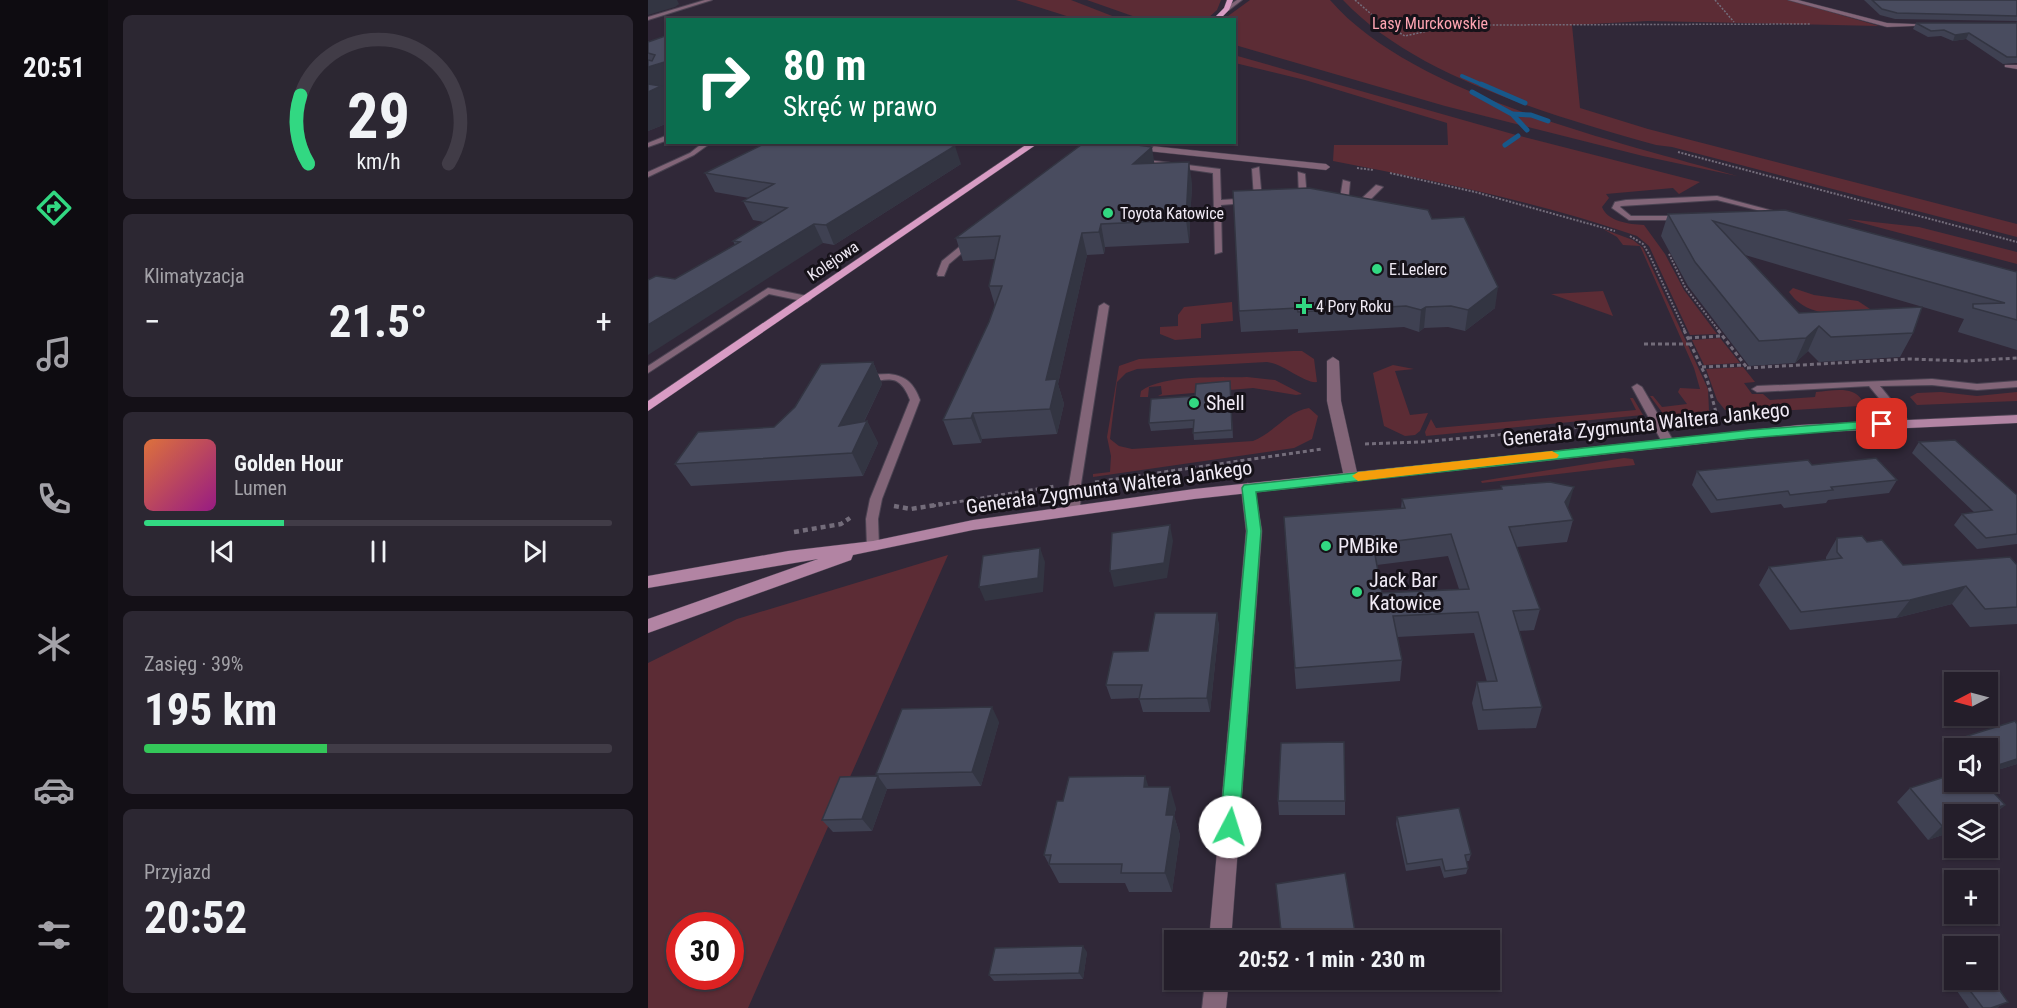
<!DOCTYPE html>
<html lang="pl">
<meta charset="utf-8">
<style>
body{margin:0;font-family:"Roboto Condensed",sans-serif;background:#2c2732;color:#f1f3f6;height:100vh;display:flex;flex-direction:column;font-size:22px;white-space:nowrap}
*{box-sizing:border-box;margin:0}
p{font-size:20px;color:#a3a2a8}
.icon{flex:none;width:33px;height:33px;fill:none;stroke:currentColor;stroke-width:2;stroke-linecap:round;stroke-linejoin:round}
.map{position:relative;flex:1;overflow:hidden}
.drawer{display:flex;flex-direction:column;gap:15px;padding:15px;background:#141017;width:540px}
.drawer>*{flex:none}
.guide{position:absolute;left:18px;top:18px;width:570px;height:126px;border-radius:0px;box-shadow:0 2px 4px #0004,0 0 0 2px #413c47;background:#0b6e4f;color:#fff;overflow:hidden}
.needle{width:39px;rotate:264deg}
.buttons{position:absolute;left:1296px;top:672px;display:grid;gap:12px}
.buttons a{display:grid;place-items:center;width:54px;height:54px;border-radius:0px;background:#241e2a;box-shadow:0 2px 4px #0004,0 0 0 2px #413c47;font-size:30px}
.speed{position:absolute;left:18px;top:912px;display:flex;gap:12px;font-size:30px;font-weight:700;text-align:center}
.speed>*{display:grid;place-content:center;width:78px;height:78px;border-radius:50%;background:#241e2a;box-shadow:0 2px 4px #0004,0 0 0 2px #413c47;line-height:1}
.speed .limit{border:9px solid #d22;background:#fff;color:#111}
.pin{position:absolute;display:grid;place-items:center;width:51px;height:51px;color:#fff;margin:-26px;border-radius:12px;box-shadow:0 3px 9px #0006}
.me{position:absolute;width:66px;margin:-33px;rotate:5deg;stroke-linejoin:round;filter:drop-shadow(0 0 4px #0008)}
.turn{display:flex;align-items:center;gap:21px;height:126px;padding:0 18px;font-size:27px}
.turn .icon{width:78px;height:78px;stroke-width:2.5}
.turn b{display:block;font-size:42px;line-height:51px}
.big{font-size:45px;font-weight:700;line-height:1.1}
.drawer .card{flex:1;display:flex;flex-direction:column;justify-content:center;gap:9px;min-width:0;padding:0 21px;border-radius:9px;background:#2c2732}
.drawer .dial{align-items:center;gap:0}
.dial svg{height:156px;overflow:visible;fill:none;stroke:#413c47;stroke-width:7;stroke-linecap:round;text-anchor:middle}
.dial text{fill:#f1f3f6;stroke:none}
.song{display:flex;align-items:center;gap:18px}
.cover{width:72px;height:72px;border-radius:9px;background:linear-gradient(135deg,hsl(20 70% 55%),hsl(310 70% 35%))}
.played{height:6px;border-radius:3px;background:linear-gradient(90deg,#32d882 30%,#413c47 30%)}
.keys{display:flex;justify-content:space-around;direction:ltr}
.heat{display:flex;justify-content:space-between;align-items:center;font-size:33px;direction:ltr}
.charge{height:9px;border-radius:4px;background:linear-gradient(90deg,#34c759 39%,#413c47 0)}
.trip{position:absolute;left:516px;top:930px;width:336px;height:60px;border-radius:0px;background:#241e2a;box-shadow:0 2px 4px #0004,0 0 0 2px #413c47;font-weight:700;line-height:60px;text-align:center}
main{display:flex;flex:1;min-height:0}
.tab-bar{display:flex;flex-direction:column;width:108px;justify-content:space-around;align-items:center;background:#0e0c11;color:#a3a2a8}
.tab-bar .icon{width:42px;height:42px}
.tab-bar .current{color:#32d882}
.tab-bar b{font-size:27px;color:#f1f3f6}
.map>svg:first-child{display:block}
.green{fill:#5c2c35;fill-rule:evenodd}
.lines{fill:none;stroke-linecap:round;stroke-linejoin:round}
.stream-far1{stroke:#17588a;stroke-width:4}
.stream{stroke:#17588a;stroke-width:5}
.lane-casing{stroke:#4b4352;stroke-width:2}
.street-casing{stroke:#4b4352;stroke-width:1}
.secondary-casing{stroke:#4b4352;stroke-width:1}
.primary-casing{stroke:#4b4352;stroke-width:1}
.path-far3{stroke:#736c7a;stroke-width:1.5;stroke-dasharray:2 1.5;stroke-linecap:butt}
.path-far2{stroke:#736c7a;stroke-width:2;stroke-dasharray:2 1.5;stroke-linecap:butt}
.path-far1{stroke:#736c7a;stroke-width:3;stroke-dasharray:4 3;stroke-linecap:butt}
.path{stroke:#736c7a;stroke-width:4.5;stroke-dasharray:5 4;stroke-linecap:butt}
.lane{fill:#826578;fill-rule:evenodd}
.street{fill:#826578;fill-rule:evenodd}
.secondary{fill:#b284a3;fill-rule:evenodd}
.primary{fill:#d89cc4;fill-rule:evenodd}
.wall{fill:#3f4152;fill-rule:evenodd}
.shaded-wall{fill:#333542}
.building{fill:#494c5f;stroke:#333542;stroke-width:1.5;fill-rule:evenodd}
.route{fill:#32d882;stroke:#208c54;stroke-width:1.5}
.slow{fill:#f59e0b}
.poi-dot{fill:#32d882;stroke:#161219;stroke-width:2}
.labels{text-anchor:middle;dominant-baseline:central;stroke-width:6;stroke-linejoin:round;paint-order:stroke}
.far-park-label{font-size:16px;fill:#fea4b2;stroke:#161219}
.far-poi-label{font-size:16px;fill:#f0eaf5;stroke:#161219;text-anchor:start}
.far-street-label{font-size:16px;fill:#f0eaf5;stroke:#161219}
.poi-label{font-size:20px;fill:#f0eaf5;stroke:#161219;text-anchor:start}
.street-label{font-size:20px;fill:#f0eaf5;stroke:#161219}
</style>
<main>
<nav class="tab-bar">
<b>20:51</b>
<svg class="icon current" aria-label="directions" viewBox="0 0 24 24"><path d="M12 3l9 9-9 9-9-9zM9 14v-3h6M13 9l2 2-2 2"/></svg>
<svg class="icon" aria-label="music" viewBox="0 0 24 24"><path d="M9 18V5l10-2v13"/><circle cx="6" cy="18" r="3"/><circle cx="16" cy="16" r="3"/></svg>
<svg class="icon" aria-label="phone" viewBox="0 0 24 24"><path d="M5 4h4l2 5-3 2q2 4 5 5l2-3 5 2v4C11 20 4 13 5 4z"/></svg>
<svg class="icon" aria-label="climate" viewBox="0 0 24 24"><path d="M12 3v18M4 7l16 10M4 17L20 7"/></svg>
<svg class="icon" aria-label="car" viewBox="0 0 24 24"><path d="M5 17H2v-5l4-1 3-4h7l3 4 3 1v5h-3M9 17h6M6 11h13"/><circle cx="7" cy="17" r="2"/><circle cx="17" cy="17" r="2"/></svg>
<svg class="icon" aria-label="filters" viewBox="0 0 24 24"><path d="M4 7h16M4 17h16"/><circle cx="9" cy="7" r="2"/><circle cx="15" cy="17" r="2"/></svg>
</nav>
<section class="drawer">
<div class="card dial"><svg viewBox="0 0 100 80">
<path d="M14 69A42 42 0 1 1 86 69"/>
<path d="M14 69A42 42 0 0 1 10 34" stroke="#32d882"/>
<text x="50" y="56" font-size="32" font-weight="700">29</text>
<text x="50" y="72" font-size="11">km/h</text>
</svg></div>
<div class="card"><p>Klimatyzacja</p>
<div class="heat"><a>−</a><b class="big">21.5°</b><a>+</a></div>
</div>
<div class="card">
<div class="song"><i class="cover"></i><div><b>Golden Hour</b><p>Lumen</p></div></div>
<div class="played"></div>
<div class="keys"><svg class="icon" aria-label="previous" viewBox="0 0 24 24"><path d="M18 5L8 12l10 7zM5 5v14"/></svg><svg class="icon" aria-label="pause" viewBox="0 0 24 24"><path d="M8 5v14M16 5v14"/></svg><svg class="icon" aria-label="next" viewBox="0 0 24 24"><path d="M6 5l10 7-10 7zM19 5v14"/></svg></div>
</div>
<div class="card"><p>Zasięg · 39%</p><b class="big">195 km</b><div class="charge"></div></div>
<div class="card"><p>Przyjazd</p><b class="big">20:52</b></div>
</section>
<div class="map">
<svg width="1369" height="1008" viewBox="0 0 1369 1008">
<rect width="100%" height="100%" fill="#302838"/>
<g class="green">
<polygon points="368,0 423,0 472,19 428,19"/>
<polygon points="439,0 573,0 569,10 559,19 493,19"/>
<path d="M602,0H682C765,96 969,141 1089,176L995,156L797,106L587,45L586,20L576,19Z"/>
<path d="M695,0H1141L1231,26L1000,21L924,25L932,108L1000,129L1369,224V237L1024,147L1008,145C907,116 768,78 695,0Z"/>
<path d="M586,55L868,135L1052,182L1031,194L1025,188L958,194L961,198L954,207C960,222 981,224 996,225L1017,254L1036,290L1069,334L1042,335L1001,246L989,236C890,202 788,181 685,161L686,145H800L799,123L657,80L587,63Z"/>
<polygon points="1199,219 1271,227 1369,252 1369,264"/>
<polygon points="955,229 985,240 995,248 1060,389 1061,411 1016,415 1002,396 1005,396 1014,407 1039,404 1030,392 1032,388 1052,389 1046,368 992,246 975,245 969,237"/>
<path d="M1145,288L1166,295L1210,301L1225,311C1194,312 1162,321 1141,292Z"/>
<polygon points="955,291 965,316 903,294 904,294"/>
<polygon points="584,302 585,321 553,324 553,338 527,340 512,334 512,327 530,326 530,315 536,307"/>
<polygon points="1072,338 1092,363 1056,365 1044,340"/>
<path d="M645,351H654L666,359L669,382C657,384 636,364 619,362L489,369L478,373L469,382L462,439L471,446L484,449L605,441C625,434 639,411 661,408L670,416L664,439L646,448L445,477V474L462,472L463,456L459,437L471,366L491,359Z"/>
<polygon points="745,365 766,369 747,371 762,415 780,413 772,431 767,435 757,436 736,426 725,373"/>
<path d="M1095,367L1107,382L1096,383L1104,394H1115L1122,400L1167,397L1168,392C1184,391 1204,385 1214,400L1211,406L1098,413L1095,409L1077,410L1069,400L1058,369Z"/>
<path d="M599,377L627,380L654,394L648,395L605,388L510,396L514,394L513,386L501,387L500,397H492L493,391C516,374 570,378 599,377Z"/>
<polygon points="1293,392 1329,396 1369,392 1369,401 1269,405 1262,397 1269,393"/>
<polygon points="982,398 985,398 995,415 778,436 777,432 783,419 788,428 988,410"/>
<polygon points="976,458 985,459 987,465 834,483 833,481"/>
<path d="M300,555L100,1008H0V663L89,619ZM32,926H82V976H32Z"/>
</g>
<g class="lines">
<polyline class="stream-far1" points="814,76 837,86"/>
<g class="stream">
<polyline points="833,84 877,103"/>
<polyline points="824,92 864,114 879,130"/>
<polyline points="864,114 883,115 900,121"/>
<polyline points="857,145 870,136"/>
</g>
<g class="lane-casing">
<g id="lane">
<polygon points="57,0 64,0 0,20 0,17"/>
<polygon points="589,0 594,0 581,10 577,10 577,8"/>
<polygon points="20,135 20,140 0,147 0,143"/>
<polygon points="56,142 64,142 46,155 0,177 0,172 42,153"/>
<polygon points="491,159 572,169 573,200 606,198 604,169 611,167 614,200 610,202 573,205 574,252 567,254 565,173 489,162 488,161"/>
<polygon points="650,172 657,174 659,199 655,201 646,199 651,197"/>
<polygon points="695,180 702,182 700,202 696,204 684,203 684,199 692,199"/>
<polygon points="728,185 735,187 716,206 703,205 703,201 711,201"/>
<polygon points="1069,196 1137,214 1133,216 1069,200 973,206 972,207 983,216 1033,216 1037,218 1033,220 981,220 964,208 967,202 978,200"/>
<polygon points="321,239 328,241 301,264 296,276 290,276 289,274 294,261"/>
<polygon points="120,288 159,296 163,299 159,302 121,294 0,373 0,366"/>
<polygon points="456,303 461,306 433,484 432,510 426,514 420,510 421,484 451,306"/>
<path d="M241,374C259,376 266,384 272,400L234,499L230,519L231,547L229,550H221L219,547L218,519L222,499L262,400C248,362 228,391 210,378L215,375Z"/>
<polygon points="1284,379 1329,384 1369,381 1369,387 1329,390 1284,385 1232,386 1262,423 1257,426 1253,425 1221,386 1109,392 1104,389 1109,386"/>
<polygon points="989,384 994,387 1026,442 1024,445 1016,445 1014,442 984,387"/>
</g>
</g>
<g class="street-casing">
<g id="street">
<polygon points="1140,0 1150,0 1239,23 1289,25 1239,27"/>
<polygon points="1357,65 1369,65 1369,69 1357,67"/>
<polygon points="426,142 457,142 461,145 457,148"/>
<polygon points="484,144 678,164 682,167 678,170 481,149 480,147"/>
<polygon points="685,357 691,361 693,401 710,477 703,482 696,477 679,401 679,361"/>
<polygon points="600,483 607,488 614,531 583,940 561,940 598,531 593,488"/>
<polygon points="557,980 581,980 578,1008 554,1008"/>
</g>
</g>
<g class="secondary-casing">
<polygon id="secondary" points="1369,415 1369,423 1152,433 546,499 325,530 205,555 203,560 0,633 0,619 170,559 0,588 0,576 140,551 225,541 325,520 546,489 1152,425"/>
</g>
<g class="primary-casing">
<g id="primary">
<polygon points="579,0 585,0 581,10 571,20 564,20 576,8"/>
<polygon points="382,142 392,142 0,411 0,401"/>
</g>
</g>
<g class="path-far3">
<polyline points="707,0 730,20 757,36 789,29 839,25 1163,24"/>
<polyline points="1067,0 1086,22"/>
</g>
<g class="path-far2">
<polyline points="1030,152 1369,242"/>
<polyline points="709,168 726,170"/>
<polyline points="742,173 827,192 967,231"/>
<polyline points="982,236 995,244 1001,254 1037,331"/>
<polyline points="1021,254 1037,287 1071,331"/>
</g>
<g class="path-far1">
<polyline points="1036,330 1059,379 1069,416"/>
<polyline points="1070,330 1100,369"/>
<polyline points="1040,338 1074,336"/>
<polyline points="996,344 1043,344"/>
<polyline points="1054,367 1096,365"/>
<polyline points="1099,368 1261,359 1318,361 1369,358"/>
<polyline points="1031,419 1048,418"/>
<polyline points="717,444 773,442 988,422"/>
<polyline points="447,482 674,449"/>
<polyline points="284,506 407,486"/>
</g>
<g class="path">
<polyline points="246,506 263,509 294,504"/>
<polyline points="146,532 193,524 202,518"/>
</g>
<use href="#lane" class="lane"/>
<use href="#street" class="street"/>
<use href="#secondary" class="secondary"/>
<use href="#primary" class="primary"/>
</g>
<g class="wall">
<polygon points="1190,0 1369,0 1369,21 1247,19 1232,15 1216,0"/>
<polygon points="1268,23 1369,23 1369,63 1355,64 1318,39 1305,41 1293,36 1280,37 1265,29"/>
<polygon points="0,42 20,61 20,123 0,131"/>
<polygon points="313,164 186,245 175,243 27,279 87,245 85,241 116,222 105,220 95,201 101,198 67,192 57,173"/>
<polygon points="507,164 544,183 541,243 457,247 456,254 439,255 410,384 416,404 409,434 334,439 333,443 305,445 295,420 341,322 347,306 341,286 347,259 315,261 308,238"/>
<polygon points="1020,214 1369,272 1369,350 1310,332 1311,329 1316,319 1097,255 1151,313 1265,333 1252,357 1171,362 1160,351 1147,363 1101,366 1040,286 1013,236"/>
<polygon points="784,219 847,308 817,331 800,327 776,328 771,332 756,327 650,333 650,329 593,332 591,311"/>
<polygon points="225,362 234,384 216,422 219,421 230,443 215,476 43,486 27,464 126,427"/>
<polygon points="582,381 585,438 546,440 545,428 503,431 501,423 547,396"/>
<polygon points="1271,442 1369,495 1369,544 1329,549 1306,525 1314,514 1326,512 1264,453"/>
<polygon points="1164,465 1249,480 1241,493 1180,500 1178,503 1136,508 1133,504 1063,513 1044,485 1049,471"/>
<path d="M853,486L920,509L925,520L919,542L869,547L892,609L886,630L871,631L894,707L888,728L830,730L824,703L829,682H839L826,633L749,637L754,660L752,681L648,689L637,538L753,508L754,499L853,489ZM800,556L811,589L734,593L729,565Z"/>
<polygon points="1189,538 1219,542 1255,565 1369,565 1369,624 1322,627 1304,604 1248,618 1142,630 1111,585 1121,567 1178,560 1178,557"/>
<polygon points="569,613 571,627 562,712 495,712 491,698 463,699 458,685 500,651"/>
<polygon points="351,722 333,786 239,789 224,831 185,832 174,820 230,776 228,774"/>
<polygon points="1369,724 1369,764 1340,773 1340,748 1313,748 1309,744 1316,737"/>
<polygon points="501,787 528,808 526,816 532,835 524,892 481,892 477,883 411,883 396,855 415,801"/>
<polygon points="1262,788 1357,805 1341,819 1280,840 1249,802"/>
<polygon points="630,801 697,801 697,815 631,815"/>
<polygon points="749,817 823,854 821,861 818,861 820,868 818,874 796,878 792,866 758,871 748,824"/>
<polygon points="707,932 707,940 634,940"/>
<polygon points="439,952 435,979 346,981 341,975"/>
<polygon points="1306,968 1306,980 1340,980 1351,1007 1348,1008 1321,1008 1297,974"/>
</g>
<g class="shaded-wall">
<polygon points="0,0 29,0 31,4 27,7 0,15"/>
<polygon points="1321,33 1318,39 1305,41 1307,35"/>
<polygon points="20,61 20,123 0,131 0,67"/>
<polygon points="307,146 313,164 186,245 178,225"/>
<polygon points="504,147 507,168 485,164"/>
<polygon points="541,162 544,183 541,243 538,220"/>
<polygon points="166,224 175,243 0,355 0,325"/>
<polygon points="453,224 457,247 456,254 451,232"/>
<polygon points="434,233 439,255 410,384 416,404 409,434 402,409 398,380"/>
<polygon points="850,287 847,308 817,331 820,310"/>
<polygon points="778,307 776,328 771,332 773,310"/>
<polygon points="1171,326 1160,351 1147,363 1158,338"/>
<polygon points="225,362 234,384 203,448 191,426"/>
<polygon points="325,413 334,439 333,443 323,418"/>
<polygon points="219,421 230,443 215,476 204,453"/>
<polygon points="926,487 920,508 911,523 917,502"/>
<polygon points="522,525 525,541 519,578 466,587 462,571"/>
<polygon points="392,548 397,562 395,592 337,601 331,587"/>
<polygon points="1318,586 1304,604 1248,618 1262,600"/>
<polygon points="569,613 571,627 562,712 559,698"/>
<polygon points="344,707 351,722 333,786 324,772"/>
<polygon points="1369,759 1369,764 1340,773 1340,771 1344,767"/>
<polygon points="230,776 239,789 224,831 214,819"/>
<polygon points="497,776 504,797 496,787"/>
<polygon points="522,787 528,808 526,816 532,835 524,892 517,873 518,815"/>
<polygon points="1357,805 1340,819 1340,814 1329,814"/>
<polygon points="1306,822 1306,831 1280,840 1294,826"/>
<polygon points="435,946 439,952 435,979 431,973"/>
<polygon points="1360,1002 1348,1008 1343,1008"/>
</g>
<g class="building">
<polygon points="1224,0 1369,0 1369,16 1249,13 1234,9"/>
<polygon points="1268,23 1369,23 1369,57 1359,57 1321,33 1307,35 1296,30 1283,31"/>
<polygon points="20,35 20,61 0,67 0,60 4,61 7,55 0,53 0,42"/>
<polygon points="0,84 13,86 0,92"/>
<polygon points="120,142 281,142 307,146 178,225 166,224 0,325 0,280 8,276 27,279 92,242 85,241 139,208 95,201 126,184 57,173"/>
<polygon points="437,142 467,142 504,147 485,164 541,162 538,220 453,224 451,232 434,233 398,380 409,379 402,409 325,413 323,418 295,420 341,322 354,286 341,286 352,236 308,238"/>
<polygon points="661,188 780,210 784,219 816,217 850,287 820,310 803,306 778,307 773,310 758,306 650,312 649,308 591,311 585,191"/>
<polygon points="1137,210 1369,272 1369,320 1325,308 1325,304 1357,303 1065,221 1151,313 1274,307 1265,333 1183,337 1171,326 1158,338 1111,341 1047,262 1020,214"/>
<polygon points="225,362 191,426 219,421 204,453 27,464 50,432 126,427 147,407 173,364"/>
<polygon points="582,381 584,430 545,433 546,420 501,423 503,399 547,396 548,384"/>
<polygon points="1307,440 1369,495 1369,534 1338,538 1314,514 1344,510 1271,442"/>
<polygon points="1228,458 1249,480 1183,487 1185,490 1142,495 1140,491 1069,500 1049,471 1160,460 1164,465"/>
<path d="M902,482L926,487L917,502L925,520L861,527L892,609L865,611L894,707L835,710L829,682L849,681L830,612L745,616L754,660L647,668L636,517L757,508L754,499L854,489L853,486ZM803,534L821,589L734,593L725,544Z"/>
<polygon points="522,525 516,563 462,571 464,533"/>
<polygon points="1214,536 1219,542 1234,540 1255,565 1362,557 1369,565 1369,607 1337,609 1318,586 1262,600 1153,612 1121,567 1194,558 1189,552 1189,538"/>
<polygon points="392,548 390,578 331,587 335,556"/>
<polygon points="507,613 569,613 559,698 491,699 494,685 458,685 465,652 500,651"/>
<polygon points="344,707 324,772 228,774 254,709"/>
<polygon points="1367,721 1369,724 1369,759 1344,767 1340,762 1340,748 1327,748 1316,737"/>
<polygon points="696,742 697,801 630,801 633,743"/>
<polygon points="1306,774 1306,782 1336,782 1357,805 1329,814 1306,814 1306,822 1294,826 1262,788"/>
<polygon points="230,776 214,819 174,820 192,777"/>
<polygon points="497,776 496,787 522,787 518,815 526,815 517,873 473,873 474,864 401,864 403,855 396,855 409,801 415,801 421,777"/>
<polygon points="811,808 823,854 817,855 820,868 797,871 794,859 759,864 749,817"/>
<polygon points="697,873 707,932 687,935 688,940 634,940 628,884"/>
<polygon points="435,946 431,973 341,975 347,948"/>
<polygon points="1340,974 1360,1002 1343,1008 1335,1008 1314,980 1340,980"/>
</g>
<polygon class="route" points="1234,420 1240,424 1238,427 1102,438 608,492 613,531 591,827 588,833 582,836 575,833 572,827 599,531 594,488 596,485 1102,430"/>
<polygon class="slow" points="904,451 911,455 909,458 710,481 704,476 710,472"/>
<g class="poi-dot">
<circle cx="460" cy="213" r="6"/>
<circle cx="729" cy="269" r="6"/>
<path d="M653 297h6v6h6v6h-6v6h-6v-6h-6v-6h6z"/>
<circle cx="546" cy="403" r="6"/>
<circle cx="678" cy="546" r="6"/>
<circle cx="709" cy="592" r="6"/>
</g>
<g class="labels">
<g class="far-park-label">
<text x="782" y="23">Lasy Murckowskie</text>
</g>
<g class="far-poi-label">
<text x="472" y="213">Toyota Katowice</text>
<text x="741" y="269">E.Leclerc</text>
<text x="668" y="306">4 Pory Roku</text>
</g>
<g class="far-street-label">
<text transform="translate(185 261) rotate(-34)">Kolejowa</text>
</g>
<g class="poi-label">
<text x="558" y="403">Shell</text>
<text x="690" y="546">PMBike</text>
<text x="721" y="580">Jack Bar<tspan x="721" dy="23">Katowice</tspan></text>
</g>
<g class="street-label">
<text transform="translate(998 424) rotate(-6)">Generała Zygmunta Waltera Jankego</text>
<text transform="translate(461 487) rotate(-8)">Generała Zygmunta Waltera Jankego</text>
</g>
</g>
</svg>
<div class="buttons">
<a><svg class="needle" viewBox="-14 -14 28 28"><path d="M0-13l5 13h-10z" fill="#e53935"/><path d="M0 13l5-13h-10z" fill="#a3a2a8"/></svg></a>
<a><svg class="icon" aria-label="sound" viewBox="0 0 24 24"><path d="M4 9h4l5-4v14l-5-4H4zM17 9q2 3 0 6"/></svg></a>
<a><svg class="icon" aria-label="layers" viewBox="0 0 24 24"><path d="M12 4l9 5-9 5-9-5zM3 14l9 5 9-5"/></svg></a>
<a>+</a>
<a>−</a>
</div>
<div class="speed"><div class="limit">30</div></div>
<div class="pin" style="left:1234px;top:424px;background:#d93025"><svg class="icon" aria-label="arrive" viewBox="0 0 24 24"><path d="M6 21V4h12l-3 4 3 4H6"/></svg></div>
<svg class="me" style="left:582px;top:827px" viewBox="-20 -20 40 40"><circle r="19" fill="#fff"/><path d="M0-13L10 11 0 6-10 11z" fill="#32d882"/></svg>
<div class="trip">20:52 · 1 min · 230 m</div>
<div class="guide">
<div class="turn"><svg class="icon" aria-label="right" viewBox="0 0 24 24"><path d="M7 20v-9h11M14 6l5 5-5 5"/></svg><div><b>80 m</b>Skręć w prawo</div></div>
</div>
</div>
</main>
